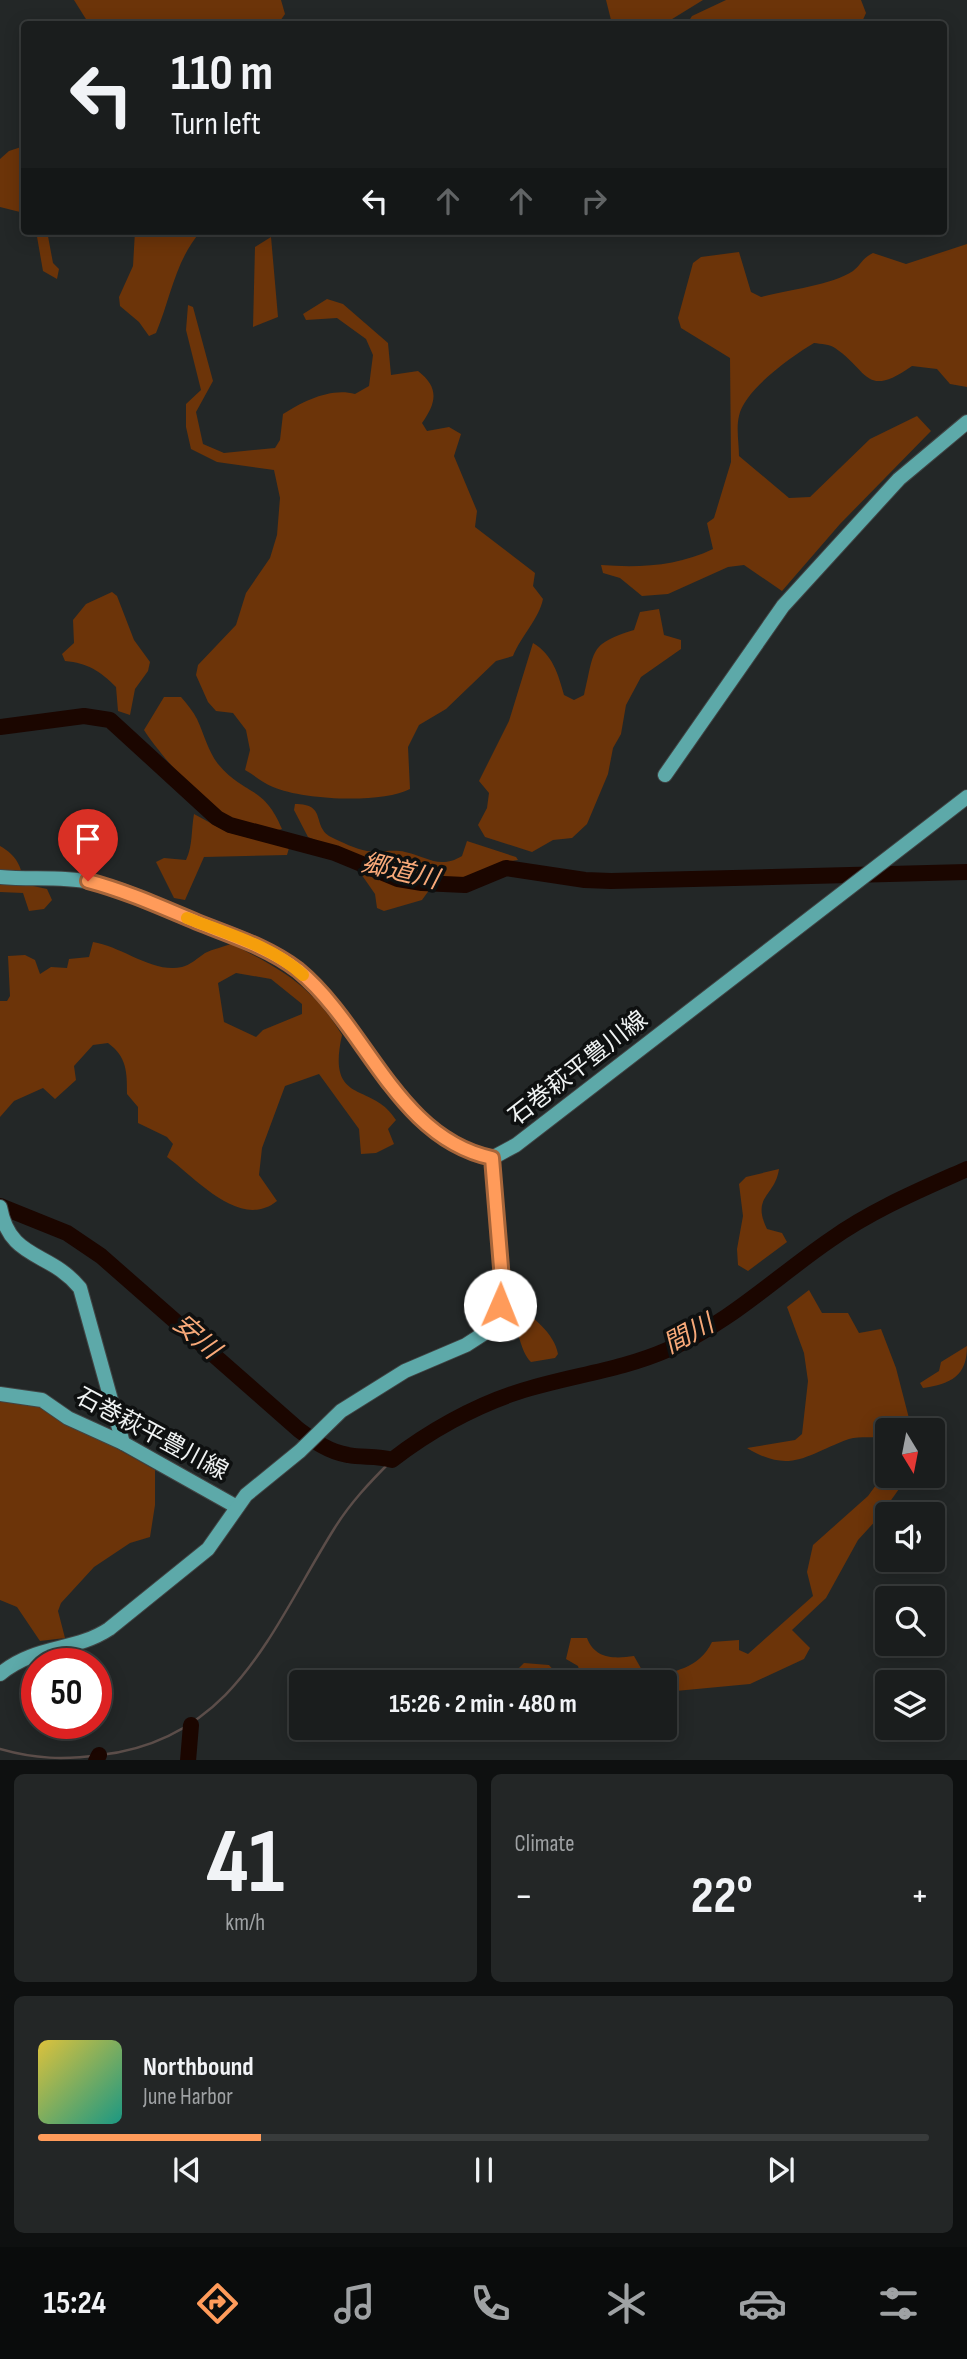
<!DOCTYPE html>
<meta charset="utf-8">
<style>
body{margin:0;font-family:"Sofia Sans Condensed","Noto Sans JP",sans-serif;background:#232626;color:#f1f3f6;height:100vh;display:flex;flex-direction:column;font-size:26px;white-space:nowrap}
*{box-sizing:border-box;margin:0}
p{font-size:23px;color:#9fa2a4}
.icon{flex:none;width:38px;height:38px;fill:none;stroke:currentColor;stroke-width:2;stroke-linecap:round;stroke-linejoin:round}
.map{position:relative;height:1760px;overflow:hidden}
.details{display:flex;flex-direction:column;gap:14px;padding:14px;background:#0e1010;flex:1}
.details>*{flex:none}
.banner{position:absolute;left:21px;top:21px;width:926px;height:214px;border-radius:7px;box-shadow:0 4px 18px #0003,0 0 0 2px #383b3b;background:#1a1d1d;color:#f1f3f6;overflow:hidden}
.needle{width:46px;rotate:170deg}
.controls{position:absolute;left:875px;top:1418px;display:grid;gap:14px}
.controls a{display:grid;place-items:center;width:70px;height:70px;border-radius:7px;background:#1a1d1d;box-shadow:0 4px 18px #0003,0 0 0 2px #383b3b;font-size:35px}
.speed{position:absolute;left:21px;top:1648px;display:flex;gap:14px;font-size:35px;font-weight:700;text-align:center}
.speed>*{display:grid;place-content:center;width:91px;height:91px;border-radius:50%;background:#1a1d1d;box-shadow:0 4px 18px #0003,0 0 0 2px #383b3b;line-height:1}
.speed .limit{border:10px solid #d22;background:#fff;color:#111}
.pin{position:absolute;display:grid;place-items:center;width:60px;height:60px;color:#fff;margin:-72px -30px;border-radius:50% 50% 50% 0;rotate:-45deg;box-shadow:0 0 7px #0007}
.pin .icon{rotate:45deg}
.me{position:absolute;width:77px;margin:-38px;rotate:1deg;stroke-linejoin:round;filter:drop-shadow(0 0 5px #0008)}
.turn{display:flex;align-items:center;gap:24px;height:147px;padding:0 35px;font-size:32px}
.turn .icon{width:91px;height:91px;stroke-width:2.5}
.turn b{display:block;font-size:49px;line-height:60px}
.lanes{display:flex;align-items:center;height:66px;padding:0 35px;background:#0003;justify-content:center;gap:35px;direction:ltr}
.lanes .off{opacity:.35}
.big{font-size:52px;font-weight:700;line-height:1.1}
.details .tile{flex:1;display:flex;flex-direction:column;justify-content:center;gap:10px;min-width:0;padding:0 24px;border-radius:10px;background:#232626}
.details .dial{align-items:center;gap:0}
.dial b{font-size:91px;line-height:1}
.song{display:flex;align-items:center;gap:21px}
.cover{width:84px;height:84px;border-radius:10px;background:linear-gradient(135deg,hsl(50 70% 55%),hsl(170 70% 35%))}
.played{height:7px;border-radius:4px;background:linear-gradient(90deg,#ff9b5a 25%,#383b3b 25%)}
.keys{display:flex;justify-content:space-around;direction:ltr}
.heat{display:flex;justify-content:space-between;align-items:center;font-size:38px;direction:ltr}
.details .tiles{flex:1;display:grid;gap:14px;grid-template-columns:1fr 1fr}
.tile:last-child{grid-column:span 2}
.trip{position:absolute;left:289px;top:1670px;width:388px;height:70px;border-radius:7px;background:#1a1d1d;box-shadow:0 4px 18px #0003,0 0 0 2px #383b3b;font-weight:700;line-height:70px;text-align:center}
.tab-bar{display:flex;height:112px;justify-content:space-around;align-items:center;background:#0a0c0c;color:#9fa2a4}
.tab-bar .icon{width:49px;height:49px}
.tab-bar .on{color:#ff9b5a}
.tab-bar b{font-size:32px;color:#f1f3f6}
.map>svg:first-child{display:block}
.green{fill:#6c3409;fill-rule:evenodd}
.lines{fill:none;stroke-linecap:round;stroke-linejoin:round}
.stream{stroke:#5b4d49;stroke-width:2.5}
.river{stroke:#1b0600;stroke-width:16}
.secondary-casing{stroke:#404444;stroke-width:16}
.secondary{stroke:#5da9a9;stroke-width:14}
.route-casing{stroke:#a6653a;stroke-width:18}
.route{stroke:#ff9b5a;stroke-width:12}
.slow{stroke:#f59e0b;stroke-width:12}
.labels{text-anchor:middle;dominant-baseline:central;stroke-width:7;stroke-linejoin:round;paint-order:stroke}
.street-label{font-size:24px;fill:#f0f3f3;stroke:#0e1010}
.water-label{font-size:26px;font-style:italic;fill:#f8a979;stroke:#0e1010}
</style>
<div class="map">
<svg width="967" height="1761" viewBox="0 0 967 1761">
<rect width="100%" height="100%" fill="#232727"/>
<g class="green">
<polygon points="74,0 281,0 285,14 278,24 89,24"/>
<polygon points="606,0 703,0 664,24 612,24"/>
<polygon points="726,0 861,0 866,13 861,24 687,24 692,16"/>
<polygon points="24,146 24,213 0,207 0,159 9,151"/>
<polygon points="36,231 47,231 53,263 59,269 57,279 43,271"/>
<path d="M135,231H201C175,261 171,297 156,333L149,336L139,322L120,306L119,297L133,266Z"/>
<polygon points="271,237 278,317 253,327 255,247"/>
<path d="M967,244V387L950,384L937,369L912,366C865,399 869,371 835,348C830,344 821,344 814,343C792,356 744,390 739,416C736,428 739,444 739,456L789,498L810,497L870,439L917,416L931,431L840,524L782,591L744,565L728,567L668,594L642,596L620,578L603,573L601,565C640,568 678,566 713,549L707,523L714,518L731,462L730,358L681,328L678,318L693,263L701,257L739,252L751,292L761,297C787,290 832,285 853,271C861,265 862,258 873,253L906,264Z"/>
<path d="M327,299L343,304L388,343L391,375L418,371C440,388 436,403 422,423L427,431L449,427L461,434L454,456L477,511L475,527L535,573L533,586L543,599C539,619 521,636 513,656L496,661L446,709L419,725L408,747L410,789C382,804 303,800 273,787C263,783 254,775 245,770L250,750L246,730L233,713L216,711L208,702L196,675L198,665L236,625L246,593L270,558L277,535L280,498L274,470L217,462L191,449L186,427V404L201,390L186,330L188,305L193,307L213,381L196,412L203,444L224,453L275,448L280,440L283,414C303,401 332,387 355,394L369,386L373,355L366,339L337,318L306,320L303,314Z"/>
<path d="M112,592L117,596L134,640L150,662L148,671L135,689L130,715L118,711L116,687C100,671 88,663 65,661L62,654L74,643L73,620L86,604Z"/>
<path d="M659,609L664,635L681,640V649L641,677L626,705L621,734L613,748L608,774L587,824L572,838L553,840L532,852L485,837L478,825L487,808L489,793L479,781L509,721L533,643C553,655 558,674 564,695L574,700L584,695C595,651 588,644 634,630L640,612Z"/>
<path d="M164,697H181C187,704 193,711 197,719C204,734 208,751 218,764C245,796 264,785 282,829C268,834 233,823 220,814C199,799 158,752 144,730Z"/>
<path d="M295,804C328,804 311,826 331,837C341,842 356,849 367,851C379,853 393,849 405,852C426,856 439,870 462,856L467,841L516,857L518,860L502,862L458,881L435,882L422,900L384,911L377,908L375,894L359,871L362,859L308,837L294,810Z"/>
<path d="M194,814L227,832L289,848L287,855L204,857L185,900L174,898L156,862L164,858L186,860C193,845 191,831 194,814Z"/>
<path d="M0,846C17,856 21,865 24,884L47,889L52,900L44,909L29,911L23,893L0,892Z"/>
<path d="M93,942C121,946 154,974 182,967C190,965 198,958 205,953C213,949 223,947 231,944C281,968 313,987 342,1035C326,1107 372,1081 396,1120L388,1129L394,1144L376,1153L361,1154L359,1129L319,1074L285,1086L262,1148L259,1175L277,1201C240,1231 195,1177 167,1157L173,1144L167,1137L138,1123V1107L127,1094C127,1072 127,1057 108,1043L93,1045L74,1066L76,1080L55,1099L43,1088L14,1101L0,1117V1001H7L10,996L8,956L25,955L35,960L40,974L51,967L67,968L69,959L89,957ZM236,973L271,979L302,1004V1014L263,1030L256,1037L224,1022L218,983Z"/>
<path d="M779,1169C775,1197 751,1196 767,1229L782,1233L787,1242L748,1271L738,1265L737,1249L743,1216L739,1184L746,1177Z"/>
<path d="M809,1290L822,1313H848L859,1333L881,1329L896,1368L912,1430H887V1437C875,1438 860,1436 849,1439C807,1454 791,1475 747,1448L795,1440L802,1434L808,1381L804,1353L787,1307Z"/>
<path d="M514,1305C531,1314 555,1334 558,1354L555,1358L531,1362C519,1350 519,1327 509,1312Z"/>
<path d="M967,1346C967,1376 951,1384 923,1388L920,1383L939,1371L941,1362Z"/>
<polygon points="0,1397 34,1402 155,1470 155,1505 150,1537 130,1543 94,1567 61,1603 58,1611 65,1638 40,1641 17,1607 0,1600"/>
<path d="M887,1470V1475H909L879,1517L858,1540L826,1598L792,1630L810,1648L804,1659L750,1684L665,1692V1682L582,1680L578,1666L566,1659L571,1638H587C595,1659 614,1659 634,1656L647,1679C674,1671 699,1669 712,1642L739,1640V1650L748,1654L813,1596L807,1572L813,1545L868,1496Z"/>
<polygon points="524,1663 549,1665 555,1672 553,1682 521,1682 519,1668"/>
</g>
<g class="lines">
<path class="stream" d="M0,1749C35,1759 64,1760 100,1755C234,1740 271,1630 334,1529C350,1503 370,1482 392,1460"/>
<g class="river">
<polyline points="0,727 84,716 110,720 217,818 230,825 335,853 398,879 422,883 465,885 506,868 585,880 611,881 967,872"/>
<path d="M0,1206L67,1233L101,1256L299,1430C314,1441 329,1452 348,1455C363,1458 377,1455 392,1460C428,1432 474,1406 518,1392C567,1376 619,1371 667,1350C728,1324 776,1277 830,1240C872,1210 920,1190 967,1169"/>
<polyline points="96,1761 99,1755"/>
<polyline points="188,1761 191,1725"/>
</g>
<g class="secondary-casing">
<g id="secondary">
<polyline points="665,775 783,606 899,479 967,422"/>
<path d="M0,877C30,880 60,876 90,882C122,888 153,904 184,917C223,932 266,944 299,971C367,1028 398,1139 492,1158"/>
<polyline points="492,1158 516,1145 967,797"/>
<path d="M0,1207C10,1261 49,1250 80,1288L123,1443"/>
<polyline points="0,1394 42,1400 68,1418 123,1443 237,1507"/>
<path d="M0,1674C37,1644 74,1652 109,1629L208,1549L246,1495L300,1451L341,1411L405,1371L466,1345L483,1334L498,1312L503,1292L492,1158"/>
</g>
</g>
<use href="#secondary" class="secondary"/>
</g>
<g class="lines">
<g class="route-casing">
<path id="route" d="M88,881C126,891 161,907 197,922C232,936 268,947 298,970C367,1027 397,1138 492,1158L503,1292L500,1305"/>
</g>
<use href="#route" class="route"/>
<path class="slow" d="M187,918C227,934 272,946 303,975"/>
</g>
<g class="labels">
<g class="street-label">
<text transform="translate(578 1068) rotate(-38)">石巻萩平豊川線</text>
<text transform="translate(152 1434) rotate(28)">石巻萩平豊川線</text>
</g>
<g class="water-label">
<text transform="translate(400 872) rotate(13)">郷道川</text>
<text transform="translate(689 1335) rotate(-28)">間川</text>
<text transform="translate(196 1337) rotate(41)">安川</text>
</g>
</g>
</svg>
<div class="controls">
<a><svg class="needle" viewBox="-14 -14 28 28"><path d="M0-13l5 13h-10z" fill="#e53935"/><path d="M0 13l5-13h-10z" fill="#9fa2a4"/></svg></a>
<a><svg class="icon" aria-label="sound" viewBox="0 0 24 24"><path d="M4 9h4l5-4v14l-5-4H4zM17 9q2 3 0 6"/></svg></a>
<a><svg class="icon" aria-label="search" viewBox="0 0 24 24"><circle cx="10" cy="10" r="6"/><path d="M15 15l6 6"/></svg></a>
<a><svg class="icon" aria-label="layers" viewBox="0 0 24 24"><path d="M12 4l9 5-9 5-9-5zM3 14l9 5 9-5"/></svg></a>
</div>
<div class="speed"><div class="limit">50</div></div>
<div class="pin" style="left:88px;top:881px;background:#d93025"><svg class="icon" aria-label="arrive" viewBox="0 0 24 24"><path d="M6 21V4h12l-3 4 3 4H6"/></svg></div>
<svg class="me" style="left:500px;top:1305px" viewBox="-20 -20 40 40"><circle r="19" fill="#fff"/><path d="M0-13L10 11 0 6-10 11z" fill="#ff9b5a"/></svg>
<div class="trip">15:26 · 2 min · 480 m</div>
<div class="banner">
<div class="turn"><svg class="icon" aria-label="left" viewBox="0 0 24 24"><path d="M17 20v-9H6M10 6l-5 5 5 5"/></svg><div><b>110 m</b>Turn left</div></div>
<div class="lanes"><svg class="icon" aria-label="left" viewBox="0 0 24 24"><path d="M17 20v-9H6M10 6l-5 5 5 5"/></svg><svg class="icon off" aria-label="ahead" viewBox="0 0 24 24"><path d="M12 20V5M6 11l6-6 6 6"/></svg><svg class="icon off" aria-label="ahead" viewBox="0 0 24 24"><path d="M12 20V5M6 11l6-6 6 6"/></svg><svg class="icon off" aria-label="right" viewBox="0 0 24 24"><path d="M7 20v-9h11M14 6l5 5-5 5"/></svg></div>
</div>
</div>
<section class="details">
<div class="tiles">
<div class="tile dial"><b>41</b><p>km/h</p></div>
<div class="tile"><p>Climate</p>
<div class="heat"><a>−</a><b class="big">22°</b><a>+</a></div>
</div>
<div class="tile">
<div class="song"><i class="cover"></i><div><b>Northbound</b><p>June Harbor</p></div></div>
<div class="played"></div>
<div class="keys"><svg class="icon" aria-label="previous" viewBox="0 0 24 24"><path d="M18 5L8 12l10 7zM5 5v14"/></svg><svg class="icon" aria-label="pause" viewBox="0 0 24 24"><path d="M8 5v14M16 5v14"/></svg><svg class="icon" aria-label="next" viewBox="0 0 24 24"><path d="M6 5l10 7-10 7zM19 5v14"/></svg></div>
</div>
</div>
</section>
<nav class="tab-bar">
<b>15:24</b>
<svg class="icon on" aria-label="directions" viewBox="0 0 24 24"><path d="M12 3l9 9-9 9-9-9zM9 14v-3h6M13 9l2 2-2 2"/></svg>
<svg class="icon" aria-label="music" viewBox="0 0 24 24"><path d="M9 18V5l10-2v13"/><circle cx="6" cy="18" r="3"/><circle cx="16" cy="16" r="3"/></svg>
<svg class="icon" aria-label="phone" viewBox="0 0 24 24"><path d="M5 4h4l2 5-3 2q2 4 5 5l2-3 5 2v4C11 20 4 13 5 4z"/></svg>
<svg class="icon" aria-label="climate" viewBox="0 0 24 24"><path d="M12 3v18M4 7l16 10M4 17L20 7"/></svg>
<svg class="icon" aria-label="car" viewBox="0 0 24 24"><path d="M5 17H2v-5l4-1 3-4h7l3 4 3 1v5h-3M9 17h6M6 11h13"/><circle cx="7" cy="17" r="2"/><circle cx="17" cy="17" r="2"/></svg>
<svg class="icon" aria-label="filters" viewBox="0 0 24 24"><path d="M4 7h16M4 17h16"/><circle cx="9" cy="7" r="2"/><circle cx="15" cy="17" r="2"/></svg>
</nav>
